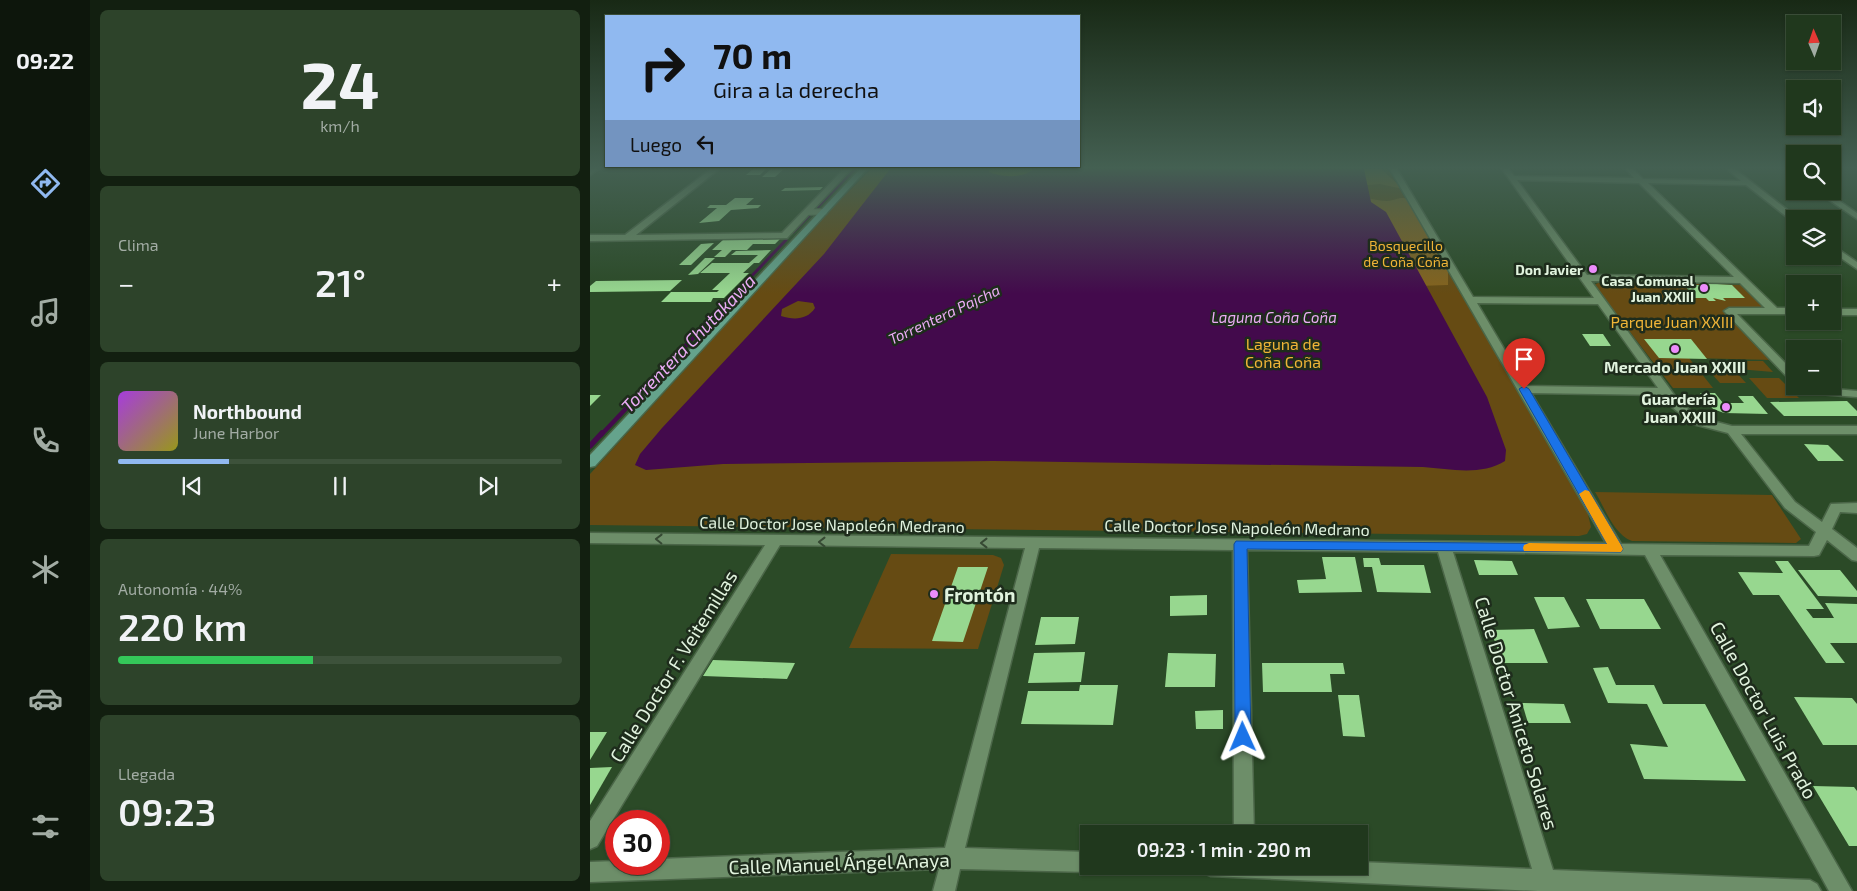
<!DOCTYPE html>
<html lang="es">
<meta charset="utf-8">
<style>
body{margin:0;font-family:"Exo 2",sans-serif;background:#2d432a;color:#f1f3f6;height:100vh;display:flex;flex-direction:column;font-size:19px;white-space:nowrap}
*{box-sizing:border-box;margin:0}
p{font-size:16px;color:#a2aca4}
.icon{flex:none;width:28px;height:28px;fill:none;stroke:currentColor;stroke-width:2;stroke-linecap:round;stroke-linejoin:round}
.map{position:relative;flex:1;overflow:hidden}
.side{display:flex;flex-direction:column;gap:10px;padding:10px;background:#121f10;width:500px}
.side>*{flex:none}
.top-card{position:absolute;left:15px;top:15px;width:475px;height:152px;border-radius:0px;box-shadow:0 1px 4px #0004,0 0 0 1px #3d523b;background:#90b9f0;color:#111;overflow:hidden}
.needle{width:32px;rotate:358deg}
.buttons{position:absolute;left:1196px;top:15px;display:grid;gap:10px}
.buttons a{display:grid;place-items:center;width:55px;height:55px;border-radius:0px;background:#20381d;box-shadow:0 1px 4px #0004,0 0 0 1px #3d523b;font-size:25px}
.speed{position:absolute;left:15px;top:810px;display:flex;gap:10px;font-size:25px;font-weight:700;text-align:center}
.speed>*{display:grid;place-content:center;width:65px;height:65px;border-radius:50%;background:#20381d;box-shadow:0 1px 4px #0004,0 0 0 1px #3d523b;line-height:1}
.speed .limit{border:8px solid #d22;background:#fff;color:#111}
.pin{position:absolute;display:grid;place-items:center;width:42px;height:42px;color:#fff;margin:-51px -21px;border-radius:50% 50% 50% 0;rotate:-45deg;box-shadow:0 0 5px #0007}
.pin .icon{rotate:45deg}
.me{position:absolute;width:55px;margin:-28px;rotate:359deg;stroke-linejoin:round;filter:drop-shadow(0 0 4px #0008)}
.turn{display:flex;align-items:center;gap:18px;height:105px;padding:0 25px;font-size:22px}
.turn .icon{width:65px;height:65px;stroke-width:2.5}
.turn b{display:block;font-size:35px;line-height:42px}
.then{display:flex;align-items:center;height:48px;padding:0 25px;background:#0003;gap:10px;font-size:19px}
.big{font-size:38px;font-weight:600;line-height:1.1}
.side .widget{flex:1;display:flex;flex-direction:column;justify-content:center;gap:8px;min-width:0;padding:0 18px;border-radius:8px;background:#2d432a}
.side .dial{align-items:center;gap:0}
.dial b{font-size:65px;line-height:1}
.song{display:flex;align-items:center;gap:15px}
.cover{width:60px;height:60px;border-radius:8px;background:linear-gradient(135deg,hsl(280 70% 55%),hsl(60 70% 35%))}
.played{height:5px;border-radius:2px;background:linear-gradient(90deg,#90b9f0 25%,#3d523b 25%)}
.keys{display:flex;justify-content:space-around;direction:ltr}
.heat{display:flex;justify-content:space-between;align-items:center;font-size:28px;direction:ltr}
.charge{height:8px;border-radius:4px;background:linear-gradient(90deg,#34c759 44%,#3d523b 0)}
.trip{position:absolute;left:490px;top:825px;width:288px;height:50px;border-radius:0px;background:#20381d;box-shadow:0 1px 4px #0004,0 0 0 1px #3d523b;font-weight:600;line-height:50px;text-align:center}
main{display:flex;flex:1;min-height:0}
.dock{display:flex;flex-direction:column;width:90px;justify-content:space-around;align-items:center;background:#0d160c;color:#a2aca4}
.dock .icon{width:35px;height:35px}
.dock .selected{color:#90b9f0}
.dock b{font-size:22px;color:#f1f3f6}
.map>svg:first-child{display:block}
.green{fill:#664b13}
.forest{fill:#85631d}
.water{fill:#430a4c;fill-rule:evenodd}
.lines{fill:none;stroke-linecap:round;stroke-linejoin:round}
.stream-far2{stroke:#430a4c;stroke-width:3}
.stream-far1{stroke:#430a4c;stroke-width:4.5}
.stream{stroke:#430a4c;stroke-width:5.5}
.building{fill:#97d78f}
.service-casing{stroke:#4b6648;stroke-width:8}
.minor-casing{stroke:#4b6648;stroke-width:3}
.tertiary-casing{stroke:#4b6648;stroke-width:3}
.secondary-casing{stroke:#4b6648;stroke-width:3}
.service{stroke:#6d8e69;stroke-width:5.5}
.minor{fill:#6d8e69;fill-rule:evenodd}
.tertiary{fill:#6d8e69;fill-rule:evenodd}
.secondary{fill:#65a38c;fill-rule:evenodd}
.oneway{stroke:#364933}
.route{fill:#1a73e8;stroke:#114b97}
.slow{fill:#f59e0b}
.poi-dot{fill:#ec8cfb;stroke:#1e2c1c;stroke-width:2}
.labels{text-anchor:middle;dominant-baseline:central;stroke-width:5;stroke-linejoin:round;paint-order:stroke}
.far-park-label{font-size:14px;fill:#efb437;stroke:#1e2c1c}
.far-poi-label{font-size:14px;font-weight:bold;fill:#e1f3de;stroke:#1e2c1c;text-anchor:end}
.far-water-label{font-size:15px;font-style:italic;fill:#ebacf5;stroke:#1e2c1c}
.park-label{font-size:16px;fill:#efb437;stroke:#1e2c1c}
.poi-label{font-size:16px;font-weight:bold;fill:#e1f3de;stroke:#1e2c1c}
.street-label{font-size:16px;fill:#e1f3de;stroke:#1e2c1c}
.water-label{font-size:18px;font-style:italic;fill:#ebacf5;stroke:#1e2c1c}
.near-poi-label{font-size:19px;font-weight:bold;fill:#e1f3de;stroke:#1e2c1c;text-anchor:start}
.near-street-label{font-size:19px;fill:#e1f3de;stroke:#1e2c1c}
</style>
<main>
<nav class="dock">
<b>09:22</b>
<svg class="icon selected" aria-label="directions" viewBox="0 0 24 24"><path d="M12 3l9 9-9 9-9-9zM9 14v-3h6M13 9l2 2-2 2"/></svg>
<svg class="icon" aria-label="music" viewBox="0 0 24 24"><path d="M9 18V5l10-2v13"/><circle cx="6" cy="18" r="3"/><circle cx="16" cy="16" r="3"/></svg>
<svg class="icon" aria-label="phone" viewBox="0 0 24 24"><path d="M5 4h4l2 5-3 2q2 4 5 5l2-3 5 2v4C11 20 4 13 5 4z"/></svg>
<svg class="icon" aria-label="climate" viewBox="0 0 24 24"><path d="M12 3v18M4 7l16 10M4 17L20 7"/></svg>
<svg class="icon" aria-label="car" viewBox="0 0 24 24"><path d="M5 17H2v-5l4-1 3-4h7l3 4 3 1v5h-3M9 17h6M6 11h13"/><circle cx="7" cy="17" r="2"/><circle cx="17" cy="17" r="2"/></svg>
<svg class="icon" aria-label="filters" viewBox="0 0 24 24"><path d="M4 7h16M4 17h16"/><circle cx="9" cy="7" r="2"/><circle cx="15" cy="17" r="2"/></svg>
</nav>
<section class="side">
<div class="widget dial"><b>24</b><p>km/h</p></div>
<div class="widget"><p>Clima</p>
<div class="heat"><a>−</a><b class="big">21°</b><a>+</a></div>
</div>
<div class="widget">
<div class="song"><i class="cover"></i><div><b>Northbound</b><p>June Harbor</p></div></div>
<div class="played"></div>
<div class="keys"><svg class="icon" aria-label="previous" viewBox="0 0 24 24"><path d="M18 5L8 12l10 7zM5 5v14"/></svg><svg class="icon" aria-label="pause" viewBox="0 0 24 24"><path d="M8 5v14M16 5v14"/></svg><svg class="icon" aria-label="next" viewBox="0 0 24 24"><path d="M6 5l10 7-10 7zM19 5v14"/></svg></div>
</div>
<div class="widget"><p>Autonomía · 44%</p><b class="big">220 km</b><div class="charge"></div></div>
<div class="widget"><p>Llegada</p><b class="big">09:23</b></div>
</section>
<div class="map">
<svg width="1267" height="891" viewBox="0 0 1267 891">
<rect width="100%" height="100%" fill="#2b4a27"/>
<g class="green">
<polygon points="281,169 798,169 997,510 1001,527 997,534 989,536 0,525 0,474 242,208"/>
<polygon points="1012,281 1153,285 1176,307 1138,308 1135,309 1135,312 1183,360 1099,358 1123,388 1083,388 1004,285"/>
<polygon points="1140,361 1173,361 1183,372 1148,369"/>
<polygon points="1120,372 1146,372 1156,383 1130,383"/>
<polygon points="1159,378 1189,378 1209,398 1177,398"/>
<path d="M1005,492L1182,495L1211,539L1206,543L1042,541C1024,535 1015,508 1005,492Z"/>
<polygon points="301,554 403,555 411,558 414,565 388,649 259,648"/>
</g>
<path class="forest" d="M685,169H791L813,189L790,184L766,186L765,194C775,197 786,201 797,201C808,200 807,196 820,199L858,264V285L828,286Z"/>
<path class="water" d="M300,169H400L399,172C411,177 433,179 443,169H774L781,202L796,212L897,397L916,450L915,461C891,476 860,469 833,467L403,461L133,464L56,470L45,465L50,454L72,428L234,254ZM208,301L223,303L225,308C217,320 204,320 191,316L192,309Z"/>
<g class="lines">
<g class="stream-far2">
<polyline points="203,232 265,169"/>
<polyline points="154,284 196,240"/>
</g>
<polyline class="stream-far1" points="11,435 155,283"/>
<polyline class="stream" points="0,446 12,433"/>
</g>
<g class="building">
<polygon points="163,169 176,169 170,175 156,175"/>
<polygon points="181,169 194,169 185,177 172,177"/>
<polygon points="233,187 230,190 191,191 195,188"/>
<polygon points="145,198 164,198 156,205 171,205 168,208 141,210 129,221 109,223 127,208 117,208 120,205 136,205"/>
<polygon points="134,239 190,239 185,244 163,244 157,250 142,250 135,257 124,257 132,250 122,250"/>
<polygon points="124,243 101,265 89,265 111,244"/>
<polygon points="181,250 169,263 164,263 153,273 159,273 134,298 123,298 121,302 71,302 81,292 127,292 129,290 122,290 140,273 110,273 122,263 159,263 168,255 141,255 146,251"/>
<polygon points="115,258 125,258 108,274 98,275"/>
<polygon points="92,280 80,291 0,292 0,286 6,281"/>
<polygon points="1112,283 1142,285 1155,298 1133,298 1136,301 1123,298 1126,301 1119,301 1116,298 1105,298 1094,285 1114,285"/>
<polygon points="992,334 1013,334 1021,346 1000,346"/>
<polygon points="1054,339 1101,339 1117,359 1069,358"/>
<polygon points="1110,393 1125,393 1133,403 1154,403 1148,396 1163,396 1178,414 1134,413 1123,409"/>
<polygon points="0,395 11,395 0,406"/>
<polygon points="1257,401 1267,411 1267,416 1194,416 1180,402"/>
<polygon points="1214,444 1238,445 1254,461 1228,461"/>
<polygon points="732,557 765,557 772,592 709,593 707,580 736,579"/>
<polygon points="773,558 789,558 791,565 834,565 841,593 787,592 782,567 774,567"/>
<polygon points="884,560 922,561 928,575 889,575"/>
<polygon points="1185,561 1198,561 1234,609 1216,609 1223,618 1244,618 1235,603 1267,604 1267,643 1240,643 1255,663 1236,663 1189,595 1163,595 1148,572 1193,573"/>
<polygon points="368,567 398,567 373,642 342,641"/>
<polygon points="1208,570 1250,570 1267,591 1267,597 1228,596"/>
<polygon points="617,595 617,615 580,616 580,596"/>
<polygon points="944,597 974,597 990,627 958,629"/>
<polygon points="996,599 1054,599 1071,629 1010,629"/>
<polygon points="451,617 489,617 485,644 445,645"/>
<polygon points="944,629 958,663 912,663 901,630"/>
<polygon points="495,652 491,682 438,683 444,653"/>
<polygon points="578,653 626,654 625,687 575,687"/>
<polygon points="123,660 205,663 197,679 113,676"/>
<polygon points="672,663 753,663 755,674 740,674 742,692 673,692"/>
<polygon points="1018,667 1026,685 1064,685 1073,704 1115,704 1156,781 1054,779 1040,744 1078,747 1057,704 1018,703 1003,668"/>
<polygon points="490,685 528,685 523,725 431,724 438,691 489,691"/>
<polygon points="748,695 769,695 775,737 753,736"/>
<polygon points="1204,697 1262,698 1267,704 1267,745 1233,745"/>
<polygon points="932,703 974,704 981,723 938,723"/>
<polygon points="633,710 633,729 606,729 605,711"/>
<polygon points="0,732 17,732 0,760"/>
<polygon points="22,767 0,805 0,768"/>
<polygon points="1223,786 1264,787 1267,791 1267,846 1259,846"/>
</g>
<g class="lines">
<g class="service-casing">
<polyline id="service" points="218,212 234,212"/>
</g>
<g class="minor-casing">
<g id="minor">
<polygon points="9,169 0,175 1,169"/>
<polygon points="121,169 129,169 46,235 194,233 197,234 197,238 0,241 0,235 35,235"/>
<path d="M800,169H807L883,297L1004,298L912,169H919L924,176L1044,178L1036,169H1043L1053,179L1151,181L1137,169H1145L1209,219L1202,221L1156,185L1058,183L1187,308H1205V314H1147L1205,373V382L1201,381L1134,311L1139,308H1175L1150,283L1001,281L1090,403L1111,418L1142,426H1267V434H1151L1205,502L1232,522L1241,504L1267,503V513L1250,512L1242,529L1267,548V561L1262,560L1237,540L1229,555L1224,556L1070,555L1262,891H1239L1055,555L863,552L963,870L1220,880L1227,884L1231,891H948L621,876L614,873L611,866H769V862L942,869L848,552L657,550L664,834H644L643,550L449,548L375,848L499,852V866H508L506,869L499,872L370,869L365,891H343L349,869L0,882V862L26,861V864H69V859L355,848L435,548L190,545L7,846L0,849V821L175,545L0,543V533L1016,543ZM927,180L1049,183L1144,277L997,275ZM887,303L1008,304L1068,388L936,386ZM941,393L1073,395L1082,407L1103,424L1138,433L1195,508L1226,532L1219,546L1031,544Z"/>
<polygon points="1195,169 1203,169 1205,176"/>
<polygon points="1226,191 1235,191 1267,213 1267,219"/>
<polygon points="1242,245 1267,262 1267,269 1242,252"/>
<rect x="1242" y="309" width="25" height="6"/>
<polygon points="1211,386 1267,391 1267,397 1229,394"/>
</g>
</g>
<g class="tertiary-casing">
<polygon id="tertiary" points="254,169 261,169 197,238 191,238 191,234"/>
</g>
<g class="secondary-casing">
<polygon id="secondary" points="270,169 277,169 5,466 0,467 0,455"/>
</g>
<use href="#service" class="service"/>
<use href="#minor" class="minor"/>
<use href="#tertiary" class="tertiary"/>
<use href="#secondary" class="secondary"/>
</g>
<defs><path id="oneway-chevron" d="M-2-3.5L2.5 0L-2 3.5" fill="none" stroke-width="1.6" stroke-linecap="round" stroke-linejoin="round" transform="scale(1.25)"/></defs>
<g class="oneway">
<use href="#oneway-chevron" transform="translate(69 539) rotate(-179)"/>
<use href="#oneway-chevron" transform="translate(232 542) rotate(-180)"/>
<use href="#oneway-chevron" transform="translate(394 543) rotate(-180)"/>
</g>
<linearGradient id="sky" x2="0" y2="1"><stop stop-color="#182915"/><stop offset="0.57" stop-color="#446052"/><stop offset="1" stop-color="#446052" stop-opacity="0"/></linearGradient>
<rect width="1267" height="294" fill="url(#sky)"/>
<polygon class="route" points="934,386 939,389 1031,545 1033,549 1031,552 657,549 661,737 659,742 653,745 647,742 645,737 644,544 646,541 1017,544 929,389"/>
<polygon class="slow" points="995,490 999,491 1031,545 1033,549 1031,552 934,551 933,548 934,545 939,543 1017,544 989,494"/>
<g class="poi-dot">
<circle cx="1003" cy="269" r="5"/>
<circle cx="1114" cy="288" r="5"/>
<circle cx="1085" cy="349" r="5"/>
<circle cx="1136" cy="407" r="5"/>
<circle cx="344" cy="594" r="5"/>
</g>
<g class="labels">
<g class="far-park-label">
<text x="816" y="245">Bosquecillo<tspan x="816" dy="16">de Coña Coña</tspan></text>
</g>
<g class="far-poi-label">
<text x="993" y="269">Don Javier</text>
<text x="1104" y="280">Casa Comunal<tspan x="1104" dy="16">Juan XXIII</tspan></text>
</g>
<g class="far-water-label">
<text transform="translate(354 314) rotate(-25)">Torrentera Pajcha</text>
<text x="684" y="317">Laguna Coña Coña</text>
</g>
<g class="park-label">
<text x="1082" y="321">Parque Juan XXIII</text>
<text x="693" y="343">Laguna de<tspan x="693" dy="18">Coña Coña</tspan></text>
</g>
<g class="poi-label">
<text x="1085" y="366">Mercado Juan XXIII</text>
<text x="1126" y="398" text-anchor="end">Guardería<tspan x="1126" dy="18">Juan XXIII</tspan></text>
</g>
<g class="street-label">
<text transform="translate(242 524) rotate(1)">Calle Doctor Jose Napoleón Medrano</text>
<text transform="translate(647 527) rotate(1)">Calle Doctor Jose Napoleón Medrano</text>
</g>
<g class="water-label">
<text transform="translate(98 343) rotate(-46)">Torrentera Chutakawa</text>
</g>
<g class="near-poi-label">
<text x="354" y="594">Frontón</text>
</g>
<g class="near-street-label">
<text transform="translate(83 666) rotate(-58)">Calle Doctor F. Veitemillas</text>
<text transform="translate(1174 710) rotate(61)">Calle Doctor Luis Prado</text>
<text transform="translate(927 713) rotate(73)">Calle Doctor Aniceto Solares</text>
<text transform="translate(249 863) rotate(-2)">Calle Manuel Ángel Anaya</text>
</g>
</g>
</svg>
<div class="buttons">
<a><svg class="needle" viewBox="-14 -14 28 28"><path d="M0-13l5 13h-10z" fill="#e53935"/><path d="M0 13l5-13h-10z" fill="#a2aca4"/></svg></a>
<a><svg class="icon" aria-label="sound" viewBox="0 0 24 24"><path d="M4 9h4l5-4v14l-5-4H4zM17 9q2 3 0 6"/></svg></a>
<a><svg class="icon" aria-label="search" viewBox="0 0 24 24"><circle cx="10" cy="10" r="6"/><path d="M15 15l6 6"/></svg></a>
<a><svg class="icon" aria-label="layers" viewBox="0 0 24 24"><path d="M12 4l9 5-9 5-9-5zM3 14l9 5 9-5"/></svg></a>
<a>+</a>
<a>−</a>
</div>
<div class="speed"><div class="limit">30</div></div>
<div class="pin" style="left:934px;top:389px;background:#d93025"><svg class="icon" aria-label="arrive" viewBox="0 0 24 24"><path d="M6 21V4h12l-3 4 3 4H6"/></svg></div>
<svg class="me" style="left:653px;top:737px" viewBox="-20 -20 40 40"><path d="M0-17L14 15 0 8-14 15z" fill="#1a73e8" stroke="#fff" stroke-width="4"/></svg>
<div class="trip">09:23 · 1 min · 290 m</div>
<div class="top-card">
<div class="turn"><svg class="icon" aria-label="right" viewBox="0 0 24 24"><path d="M7 20v-9h11M14 6l5 5-5 5"/></svg><div><b>70 m</b>Gira a la derecha</div></div>
<div class="then">Luego<svg class="icon" aria-label="left" viewBox="0 0 24 24"><path d="M17 20v-9H6M10 6l-5 5 5 5"/></svg></div>
</div>
</div>
</main>
